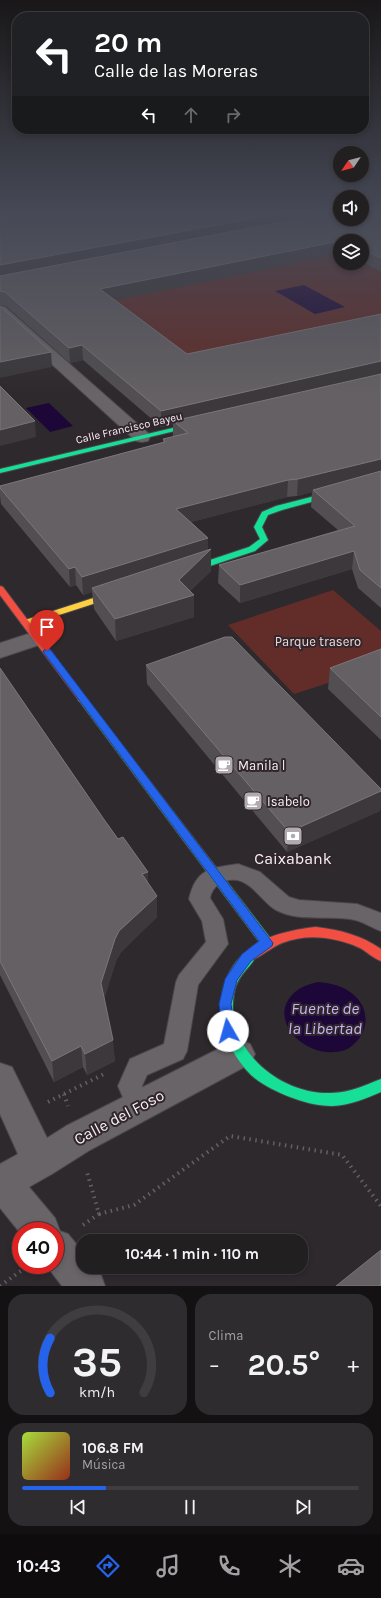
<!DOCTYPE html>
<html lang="es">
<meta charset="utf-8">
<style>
body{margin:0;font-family:Karla,sans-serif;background:#2e2c2e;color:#f1f3f6;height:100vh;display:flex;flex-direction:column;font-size:15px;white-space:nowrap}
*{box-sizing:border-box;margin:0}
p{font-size:13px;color:#a2a2a5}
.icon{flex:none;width:22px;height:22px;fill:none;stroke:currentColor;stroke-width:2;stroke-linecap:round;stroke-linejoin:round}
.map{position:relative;height:1286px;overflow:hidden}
.side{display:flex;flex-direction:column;gap:8px;padding:8px;background:#131112;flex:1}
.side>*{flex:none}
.guide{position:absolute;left:12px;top:12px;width:357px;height:122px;border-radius:16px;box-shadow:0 2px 6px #0003,0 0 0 1px #3f3d3f;background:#202124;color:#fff;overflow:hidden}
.needle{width:26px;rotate:235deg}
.tools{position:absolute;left:333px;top:146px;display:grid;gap:8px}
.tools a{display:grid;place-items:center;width:36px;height:36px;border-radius:50%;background:#221f21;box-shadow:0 2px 6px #0003,0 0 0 1px #3f3d3f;font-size:20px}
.speed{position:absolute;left:12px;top:1222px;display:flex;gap:8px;font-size:20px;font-weight:700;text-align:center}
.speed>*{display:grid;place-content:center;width:52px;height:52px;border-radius:50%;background:#221f21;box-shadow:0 2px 6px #0003,0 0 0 1px #3f3d3f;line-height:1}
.speed .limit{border:6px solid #d22;background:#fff;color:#111}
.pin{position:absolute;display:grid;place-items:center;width:34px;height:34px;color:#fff;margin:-41px -17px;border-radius:50% 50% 50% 0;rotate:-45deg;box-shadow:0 0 4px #0007}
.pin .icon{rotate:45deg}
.me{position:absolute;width:44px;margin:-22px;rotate:353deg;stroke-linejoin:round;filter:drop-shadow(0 0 3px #0008)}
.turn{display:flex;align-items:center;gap:14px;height:84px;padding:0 16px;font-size:18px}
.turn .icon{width:52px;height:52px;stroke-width:2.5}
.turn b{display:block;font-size:28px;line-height:34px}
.lanes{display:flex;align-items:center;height:38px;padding:0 16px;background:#0003;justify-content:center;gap:20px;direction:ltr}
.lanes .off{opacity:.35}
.big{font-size:30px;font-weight:700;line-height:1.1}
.side .tile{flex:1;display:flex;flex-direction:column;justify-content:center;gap:6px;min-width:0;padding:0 14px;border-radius:16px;background:#2e2c2e}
.side .dial{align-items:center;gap:0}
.dial svg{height:104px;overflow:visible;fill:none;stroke:#3f3d3f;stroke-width:7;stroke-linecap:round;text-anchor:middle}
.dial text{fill:#f1f3f6;stroke:none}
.song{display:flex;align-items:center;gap:12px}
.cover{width:48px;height:48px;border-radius:6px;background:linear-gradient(135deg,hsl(80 70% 55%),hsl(10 70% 35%))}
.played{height:4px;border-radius:2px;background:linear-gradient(90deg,#2563eb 25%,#3f3d3f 25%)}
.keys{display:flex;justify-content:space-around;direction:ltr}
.heat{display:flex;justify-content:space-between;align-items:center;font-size:22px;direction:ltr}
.side .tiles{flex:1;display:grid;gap:8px;grid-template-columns:1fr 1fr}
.tile:last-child{grid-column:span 2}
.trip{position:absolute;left:76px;top:1234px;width:232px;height:40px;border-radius:16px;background:#221f21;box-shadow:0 2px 6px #0003,0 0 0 1px #3f3d3f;font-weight:700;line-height:40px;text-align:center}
.dock{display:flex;height:64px;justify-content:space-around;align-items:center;background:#0e0c0d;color:#a2a2a5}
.dock .icon{width:28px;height:28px}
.dock .selected{color:#2563eb}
.dock b{font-size:18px;color:#f1f3f6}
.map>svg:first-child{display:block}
.green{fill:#622d29}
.water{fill:#1d0738}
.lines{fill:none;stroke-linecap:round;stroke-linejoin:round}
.lane-casing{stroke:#4b464a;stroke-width:2}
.street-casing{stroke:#4b464a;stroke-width:2}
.fast-casing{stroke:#4b464a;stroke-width:2}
.slow-casing{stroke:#4b464a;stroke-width:2}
.jam-casing{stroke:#4b464a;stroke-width:2}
.path{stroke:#645f62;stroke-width:4;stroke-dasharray:1.5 4.5;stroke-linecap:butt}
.lane{fill:#696467;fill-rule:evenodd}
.street{fill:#696467;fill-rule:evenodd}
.fast{fill:#16e098;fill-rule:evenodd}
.slow{fill:#ffcf43;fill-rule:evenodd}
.jam{fill:#f24e42;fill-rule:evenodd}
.wall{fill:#524e51}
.shaded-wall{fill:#3c383b}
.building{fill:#646063;stroke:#7b767a}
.route{fill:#2563eb;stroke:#184099}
.labels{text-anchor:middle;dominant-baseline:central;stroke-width:4;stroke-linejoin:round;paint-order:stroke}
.far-street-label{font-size:11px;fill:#f7f0f4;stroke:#31262d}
.park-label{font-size:13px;fill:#f3d9d5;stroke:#31262d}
.poi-label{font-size:13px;fill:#f7f0f4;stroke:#31262d;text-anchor:start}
.near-poi-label{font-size:16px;fill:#f7f0f4;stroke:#31262d}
.near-street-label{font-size:16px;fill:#f7f0f4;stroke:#31262d}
.near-water-label{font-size:17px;font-style:italic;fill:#c3b3f1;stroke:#31262d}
</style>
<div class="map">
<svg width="381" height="1286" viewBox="0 0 381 1286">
<rect width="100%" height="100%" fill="#2e292c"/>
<g class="green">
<polygon points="340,254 340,263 362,262 381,272 381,328 187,369 101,303"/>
<polygon points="333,590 381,631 381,666 294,694 228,625"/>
</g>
<g class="water">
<polygon points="304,285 345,307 315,314 275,291"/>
<polygon points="49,403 73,426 50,432 26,408"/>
<path d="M318,982C331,983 344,986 354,995C370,1009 369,1032 353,1045C348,1050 340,1052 334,1052C302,1055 266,1018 295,992C302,986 310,984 318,982Z"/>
</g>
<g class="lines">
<g class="lane-casing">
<path id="lane" d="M238,864L260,872L289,897L299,900L357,904L381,913V931C372,928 364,922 355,920C330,914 300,923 276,910C263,903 253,883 237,880C224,878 212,886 210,898L223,919L228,944L198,985L187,1051L183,1059L147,1075L142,1086L151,1106L148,1114L139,1118L130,1114L118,1086L130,1059L164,1044L176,982L179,975L206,942L202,921L189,899C196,869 210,868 238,864Z"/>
</g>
<g class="street-casing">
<g id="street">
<polygon points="0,306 5,307 148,433 150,437 148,441 142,442 136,441 0,317"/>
<polygon points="37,631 45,633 48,638 45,643 0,658 0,643"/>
<polygon points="239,1039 250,1044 255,1054 250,1064 90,1150 52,1174 29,1187 55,1218 60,1231 68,1234 83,1252 83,1267 95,1267 100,1272 105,1286 62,1286 46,1265 55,1265 55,1231 21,1231 21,1234 0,1208 0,1164 18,1154 0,1114 0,1063 12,1067 47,1138 66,1126 228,1044"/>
</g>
</g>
<g class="fast-casing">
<g id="fast">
<polygon points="202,421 204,422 204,424 0,473 0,469"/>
<polygon points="381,479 381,483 282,510 268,515 262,527 268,540 255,551 186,574 183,574 179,572 180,570 249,547 260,539 254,527 262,512 276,506"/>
<polygon points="83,697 86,698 271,939 273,943 271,947 267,948 263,947 80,702 78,700"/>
<path d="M250,951L254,952L256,956C250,969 240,972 235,989C221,1046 278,1095 331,1093C352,1092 363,1086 381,1079V1092C365,1099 350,1105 332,1106C318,1106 303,1102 290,1097C277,1092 262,1085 251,1075C225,1049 212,1010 228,975C233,966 240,954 250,951Z"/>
</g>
</g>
<g class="slow-casing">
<polygon id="slow" points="121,589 125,592 124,594 28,625 25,626 21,623 22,621"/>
</g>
<g class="jam-casing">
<g id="jam">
<polygon points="0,586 3,587 86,698 88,700 86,702 80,702 0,595"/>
<path d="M316,927C340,930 361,935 381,949V961C373,958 367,952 360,948C336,937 307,933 282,943C270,948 261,957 250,961L246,960L244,956C253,937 296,929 316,927Z"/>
</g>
</g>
<g class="path">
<polyline points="64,1094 68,1106"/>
<polyline points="48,1102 106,1073"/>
<polyline points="99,1214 134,1205 230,1136 342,1155 381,1206"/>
<polyline points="83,1225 99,1214 87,1172"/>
<polyline points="0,1286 29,1265"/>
</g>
<use href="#lane" class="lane"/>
<use href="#street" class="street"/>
<use href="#fast" class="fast"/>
<use href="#slow" class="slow"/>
<use href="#jam" class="jam"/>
</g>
<g class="wall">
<polygon points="0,213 381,213 381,272 362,262 362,241 340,241 340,254 115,300 187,354 381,314 381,608 358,588 352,569 240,603 218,583 219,565 338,530 311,507 312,492 297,496 287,497 191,522 208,538 208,550 211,571 190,591 194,617 116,641 94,609 92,592 83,595 76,585 70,587 1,504 0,496 0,486 163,442 163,439 173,437 173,424 161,427 83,360 70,363 6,306 0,305"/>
<polygon points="381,649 381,740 328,689 330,668"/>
<polygon points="146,665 381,789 381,802 380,811 287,852 147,684"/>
<polygon points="0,668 103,818 118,839 148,872 148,883 157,917 121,952 116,961 104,999 115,1061 87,1075 83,1067 54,1082 0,975"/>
</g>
<g class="shaded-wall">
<polygon points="283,213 340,213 0,278 0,265"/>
<polygon points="340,241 340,254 101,303 100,289"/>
<polygon points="82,345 83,360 70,363 69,348"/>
<polygon points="51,352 52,367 0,378 0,362"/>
<polygon points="381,361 381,376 173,421 173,424 161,427 161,411"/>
<polygon points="35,421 36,437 0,446 0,430"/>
<polygon points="381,459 381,475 313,490 312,492 297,496 298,479"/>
<polygon points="288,480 287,497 176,526 176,509"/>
<polygon points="208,538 208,552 211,549 211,571 182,599 194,595 194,617 116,641 115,619 92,588 92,592 83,595 82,577"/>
<polygon points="354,551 352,569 240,603 240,585"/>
<polygon points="75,567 76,585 70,587 69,569"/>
<polygon points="381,791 381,802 380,811 287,852 289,832"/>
<polygon points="148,872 148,893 142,874"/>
<polygon points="157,896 157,917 121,952 116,961 103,1004 101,983 115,939 119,931"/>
<polygon points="113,1040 115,1061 87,1075 85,1054"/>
<polygon points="81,1046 83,1067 54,1082 52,1061"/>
</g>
<g class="building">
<polygon points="0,213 283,213 0,265"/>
<polygon points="328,213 340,213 340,219 362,219 362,213 381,213 381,258 362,249 362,241 346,241 345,240 100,289 187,354 381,314 381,361 161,411 82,345 69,348 5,292 0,291 0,276"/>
<polygon points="0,306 51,352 0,362"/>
<polygon points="381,374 381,459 298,479 288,480 176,509 208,538 82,577 75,567 69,569 0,488 0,486 165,442 163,439 188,433 173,421"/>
<polygon points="0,386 35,421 0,430"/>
<polygon points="381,471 381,588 360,570 354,551 240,585 219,565 355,526 313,490"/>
<polygon points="211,549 179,580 194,595 115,619 92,588"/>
<polygon points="225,637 232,637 381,789 381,791 289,832 146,665"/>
<polygon points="381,649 381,717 330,668"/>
<polygon points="0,668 103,818 118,839 123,837 148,872 142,874 157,896 119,931 115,939 101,983 113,1040 85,1054 81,1046 52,1061 0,961"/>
<polygon points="381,1250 381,1286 336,1286"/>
</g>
<linearGradient id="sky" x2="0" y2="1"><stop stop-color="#191718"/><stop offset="0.54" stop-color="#464956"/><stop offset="1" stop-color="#464956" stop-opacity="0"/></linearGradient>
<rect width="381" height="394" fill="url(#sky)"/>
<polygon class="route" points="47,648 50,649 273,943 272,946 251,961 237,980 231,1004 235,1031 233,1035 228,1037 224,1035 222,1031 219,1004 225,979 242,954 259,941 44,653 43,651"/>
<defs>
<g id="cafe-square" transform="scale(1)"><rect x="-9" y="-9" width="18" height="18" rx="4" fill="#b1aaae" stroke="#31262d"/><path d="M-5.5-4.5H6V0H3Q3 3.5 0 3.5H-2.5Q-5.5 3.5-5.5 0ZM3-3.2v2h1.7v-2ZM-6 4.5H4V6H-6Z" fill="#fff"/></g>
<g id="bank-square" transform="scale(1)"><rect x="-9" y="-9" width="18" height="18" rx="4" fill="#b1aaae" stroke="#31262d"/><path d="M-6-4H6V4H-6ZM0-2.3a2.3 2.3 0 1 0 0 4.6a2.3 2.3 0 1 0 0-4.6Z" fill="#fff"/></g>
</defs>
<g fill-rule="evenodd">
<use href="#cafe-square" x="224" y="765"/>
<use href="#cafe-square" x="253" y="801"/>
<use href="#bank-square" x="293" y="836"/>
</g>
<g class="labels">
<g class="far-street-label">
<text transform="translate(129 428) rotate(-13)">Calle Francisco Bayeu</text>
</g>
<g class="park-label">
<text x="318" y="641">Parque trasero</text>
</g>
<g class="poi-label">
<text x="238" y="765">Manila l</text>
<text x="267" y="801">Isabelo</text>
</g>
<g class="near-poi-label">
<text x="293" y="858">Caixabank</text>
</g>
<g class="near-street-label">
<text transform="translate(119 1117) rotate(-28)">Calle del Foso</text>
</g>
<g class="near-water-label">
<text x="325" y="1008">Fuente de<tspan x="325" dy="20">la Libertad</tspan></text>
</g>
</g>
</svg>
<div class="tools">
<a><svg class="needle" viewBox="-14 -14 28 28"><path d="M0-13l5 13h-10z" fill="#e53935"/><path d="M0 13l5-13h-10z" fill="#a2a2a5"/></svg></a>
<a><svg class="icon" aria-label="sound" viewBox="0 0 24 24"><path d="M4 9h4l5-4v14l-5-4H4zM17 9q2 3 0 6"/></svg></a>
<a><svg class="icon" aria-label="layers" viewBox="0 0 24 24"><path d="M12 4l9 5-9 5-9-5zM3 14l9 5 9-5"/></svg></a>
</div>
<div class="speed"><div class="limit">40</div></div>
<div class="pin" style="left:47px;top:651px;background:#d93025"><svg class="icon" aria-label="arrive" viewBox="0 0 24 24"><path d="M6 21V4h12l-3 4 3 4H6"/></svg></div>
<svg class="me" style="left:228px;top:1031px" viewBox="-20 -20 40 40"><circle r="19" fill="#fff"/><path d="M0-13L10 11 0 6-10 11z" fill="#2563eb"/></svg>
<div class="trip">10:44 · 1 min · 110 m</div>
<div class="guide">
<div class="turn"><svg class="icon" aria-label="left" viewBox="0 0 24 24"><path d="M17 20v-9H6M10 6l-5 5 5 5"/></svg><div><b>20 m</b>Calle de las Moreras</div></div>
<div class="lanes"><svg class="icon" aria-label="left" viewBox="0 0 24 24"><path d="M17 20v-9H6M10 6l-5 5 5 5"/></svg><svg class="icon off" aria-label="ahead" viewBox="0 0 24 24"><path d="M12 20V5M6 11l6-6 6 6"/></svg><svg class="icon off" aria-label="right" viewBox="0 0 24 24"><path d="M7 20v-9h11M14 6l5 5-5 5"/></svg></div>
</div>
</div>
<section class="side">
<div class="tiles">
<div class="tile dial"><svg viewBox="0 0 100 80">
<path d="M14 69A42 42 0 1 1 86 69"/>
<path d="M14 69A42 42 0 0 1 14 27" stroke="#2563eb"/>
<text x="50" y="56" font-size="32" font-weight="700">35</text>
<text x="50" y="72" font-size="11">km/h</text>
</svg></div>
<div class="tile"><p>Clima</p>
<div class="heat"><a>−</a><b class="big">20.5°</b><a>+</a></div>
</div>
<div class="tile">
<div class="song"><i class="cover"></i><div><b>106.8 FM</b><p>Música</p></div></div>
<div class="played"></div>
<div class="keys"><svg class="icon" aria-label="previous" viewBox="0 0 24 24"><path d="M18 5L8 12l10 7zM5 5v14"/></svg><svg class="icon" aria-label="pause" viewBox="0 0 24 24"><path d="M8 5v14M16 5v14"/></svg><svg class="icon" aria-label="next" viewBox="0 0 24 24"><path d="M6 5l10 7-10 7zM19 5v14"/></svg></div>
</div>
</div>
</section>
<nav class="dock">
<b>10:43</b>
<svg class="icon selected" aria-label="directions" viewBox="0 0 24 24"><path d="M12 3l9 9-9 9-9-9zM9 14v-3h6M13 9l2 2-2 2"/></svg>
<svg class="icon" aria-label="music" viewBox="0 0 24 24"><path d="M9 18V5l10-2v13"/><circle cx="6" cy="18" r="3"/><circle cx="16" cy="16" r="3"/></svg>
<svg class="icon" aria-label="phone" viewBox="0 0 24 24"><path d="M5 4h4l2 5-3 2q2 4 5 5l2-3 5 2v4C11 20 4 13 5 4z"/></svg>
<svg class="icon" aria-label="climate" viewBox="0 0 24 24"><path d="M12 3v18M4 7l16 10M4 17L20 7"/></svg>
<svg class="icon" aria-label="car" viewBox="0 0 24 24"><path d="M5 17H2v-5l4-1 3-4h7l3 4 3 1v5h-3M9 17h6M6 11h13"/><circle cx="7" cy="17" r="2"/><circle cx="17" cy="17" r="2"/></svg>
</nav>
